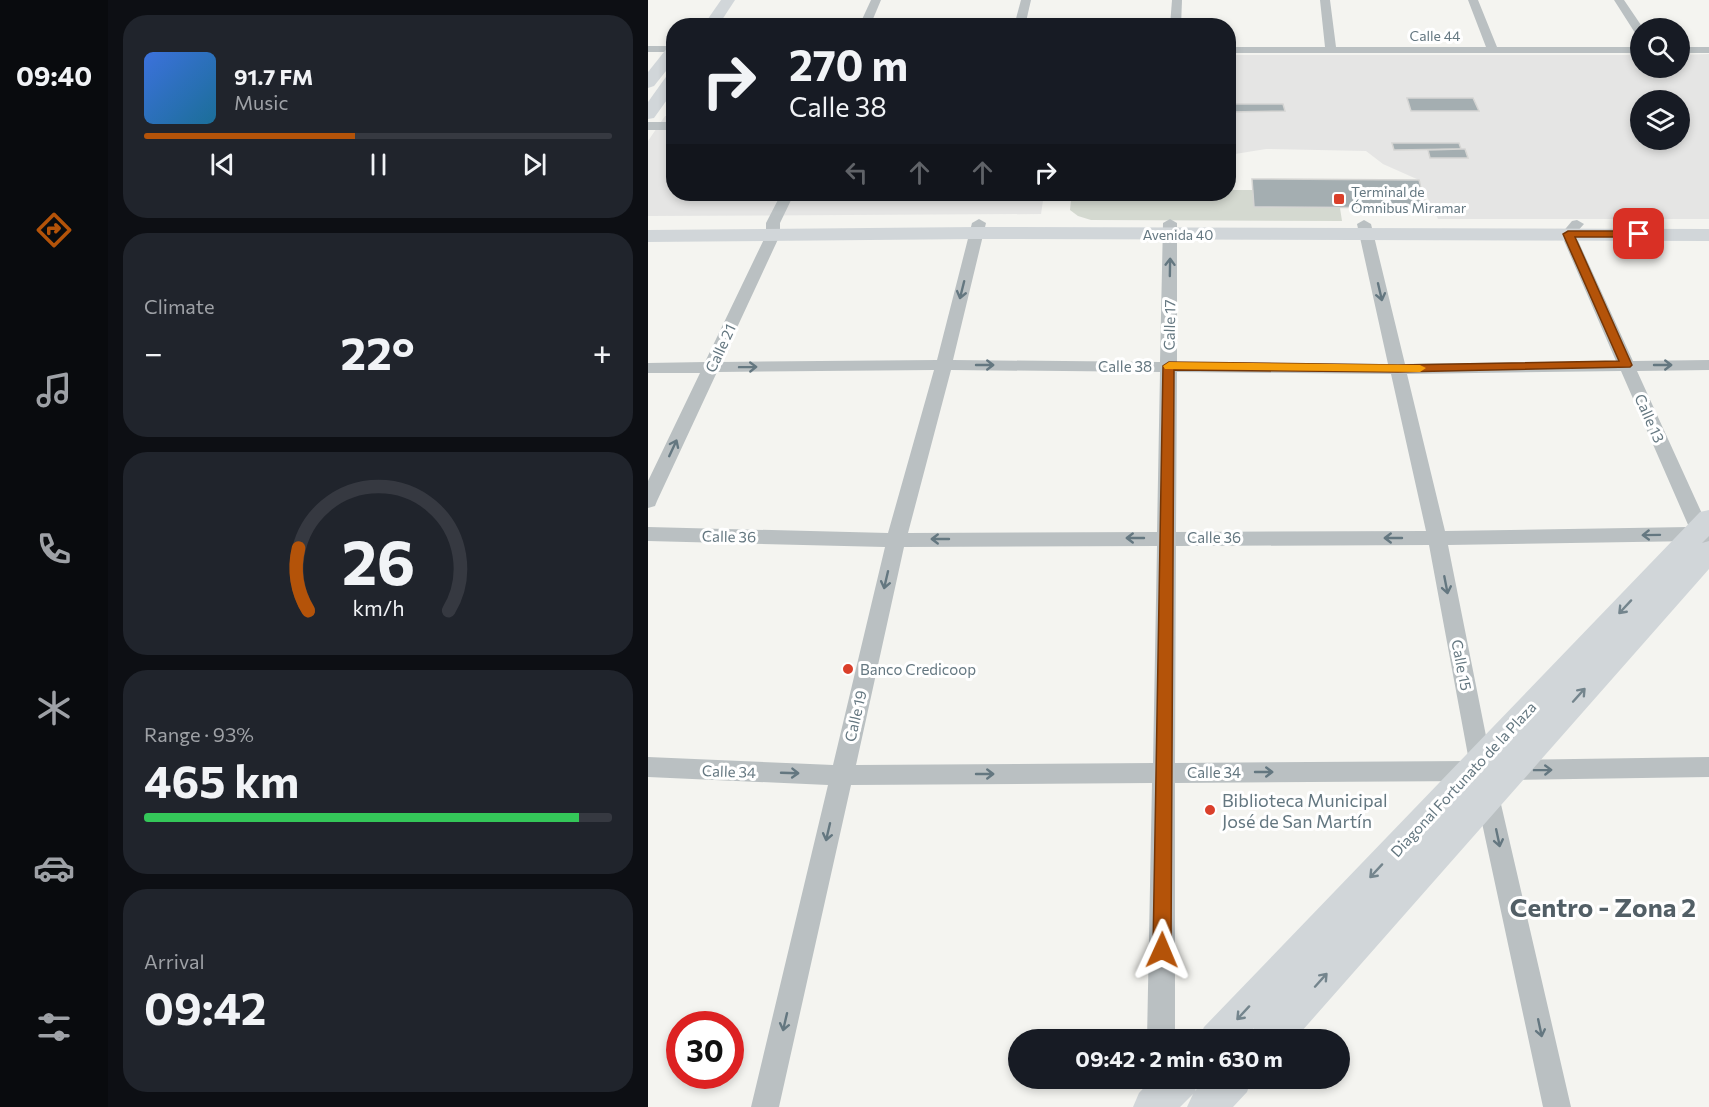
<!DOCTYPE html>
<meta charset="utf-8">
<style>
body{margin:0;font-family:Commissioner,sans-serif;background:#20242c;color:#f1f3f6;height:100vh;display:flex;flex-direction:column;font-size:22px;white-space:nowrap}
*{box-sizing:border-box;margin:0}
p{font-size:20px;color:#9ea1a6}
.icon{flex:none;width:33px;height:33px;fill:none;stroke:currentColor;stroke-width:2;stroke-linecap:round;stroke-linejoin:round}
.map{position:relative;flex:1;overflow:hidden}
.details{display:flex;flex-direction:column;gap:15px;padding:15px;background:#0d0f14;width:540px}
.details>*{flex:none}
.guide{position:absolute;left:18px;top:18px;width:570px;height:183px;border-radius:24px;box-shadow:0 3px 9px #0003;background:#171b24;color:#f1f3f6;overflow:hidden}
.controls{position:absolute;left:982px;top:18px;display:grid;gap:12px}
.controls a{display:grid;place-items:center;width:60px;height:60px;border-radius:50%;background:#171b24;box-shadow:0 3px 9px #0003;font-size:30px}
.speed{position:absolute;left:18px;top:1011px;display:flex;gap:12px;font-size:30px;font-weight:700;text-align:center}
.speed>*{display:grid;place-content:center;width:78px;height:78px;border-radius:50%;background:#171b24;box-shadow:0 3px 9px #0003;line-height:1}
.speed .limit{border:9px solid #d22;background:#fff;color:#111}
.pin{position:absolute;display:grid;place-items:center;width:51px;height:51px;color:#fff;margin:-26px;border-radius:12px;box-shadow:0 3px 9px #0006}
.me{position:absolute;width:66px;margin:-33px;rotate:1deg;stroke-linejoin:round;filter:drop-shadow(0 0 4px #0008)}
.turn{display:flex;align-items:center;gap:21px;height:126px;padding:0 24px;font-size:27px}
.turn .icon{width:78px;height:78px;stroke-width:2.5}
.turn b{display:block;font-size:42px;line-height:51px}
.lanes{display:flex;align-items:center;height:57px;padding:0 24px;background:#0003;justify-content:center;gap:30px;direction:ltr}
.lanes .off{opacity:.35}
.big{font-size:45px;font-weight:700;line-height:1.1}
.details .widget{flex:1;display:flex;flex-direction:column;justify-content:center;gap:9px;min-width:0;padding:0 21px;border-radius:24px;background:#20242c}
.details .dial{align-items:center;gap:0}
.dial svg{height:156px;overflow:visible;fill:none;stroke:#363941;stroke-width:7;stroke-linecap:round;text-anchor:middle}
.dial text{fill:#f1f3f6;stroke:none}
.song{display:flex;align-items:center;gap:18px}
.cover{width:72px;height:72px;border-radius:9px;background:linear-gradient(135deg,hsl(220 70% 55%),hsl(200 70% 35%))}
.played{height:6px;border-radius:3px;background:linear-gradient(90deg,#b45309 45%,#363941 45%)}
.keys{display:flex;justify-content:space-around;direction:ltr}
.heat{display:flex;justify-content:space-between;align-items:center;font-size:33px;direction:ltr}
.charge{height:9px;border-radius:4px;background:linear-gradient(90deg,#34c759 93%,#363941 0)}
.trip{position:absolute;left:360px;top:1029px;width:342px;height:60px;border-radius:30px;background:#171b24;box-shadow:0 3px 9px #0003;font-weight:700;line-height:60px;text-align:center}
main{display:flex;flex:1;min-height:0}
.tabs{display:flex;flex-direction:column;width:108px;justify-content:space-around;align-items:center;background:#090b0e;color:#9ea1a6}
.tabs .icon{width:42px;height:42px}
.tabs .on{color:#b45309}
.tabs b{font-size:27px;color:#f1f3f6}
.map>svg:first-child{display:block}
.built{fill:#e5e5e4;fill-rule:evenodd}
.green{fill:#d4d9d0}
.building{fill:#a4aeb1;stroke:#d5d5d3;stroke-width:1.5}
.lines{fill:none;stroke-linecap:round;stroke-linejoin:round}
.street{fill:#bac0c2;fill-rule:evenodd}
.secondary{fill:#d1d6d9;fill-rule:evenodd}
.oneway{stroke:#647780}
.oneway2{stroke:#74858d}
.route{fill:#b45309;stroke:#753606;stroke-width:1.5}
.slow{fill:#f59e0b}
.poi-dot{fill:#da3f2a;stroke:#fff;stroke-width:2}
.labels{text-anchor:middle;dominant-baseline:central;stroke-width:6;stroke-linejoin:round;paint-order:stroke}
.far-street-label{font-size:14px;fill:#647780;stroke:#fff}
.far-poi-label{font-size:14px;fill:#647780;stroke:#fff;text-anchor:start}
.street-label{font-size:15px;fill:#647780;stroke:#fff}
.poi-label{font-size:15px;fill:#647780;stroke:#fff;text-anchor:start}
.near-poi-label{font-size:18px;fill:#647780;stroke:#fff;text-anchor:start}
.near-district-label{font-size:26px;font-weight:bold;fill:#525f66;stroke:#fff}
</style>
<main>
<nav class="tabs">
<b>09:40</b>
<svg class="icon on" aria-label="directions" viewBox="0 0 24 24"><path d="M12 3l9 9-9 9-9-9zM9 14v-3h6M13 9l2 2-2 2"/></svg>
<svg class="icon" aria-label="music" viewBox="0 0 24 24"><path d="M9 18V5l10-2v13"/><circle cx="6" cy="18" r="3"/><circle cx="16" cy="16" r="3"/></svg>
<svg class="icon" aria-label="phone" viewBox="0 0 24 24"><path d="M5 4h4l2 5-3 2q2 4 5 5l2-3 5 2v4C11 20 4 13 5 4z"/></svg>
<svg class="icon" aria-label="climate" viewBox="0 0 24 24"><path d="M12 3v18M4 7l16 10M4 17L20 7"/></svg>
<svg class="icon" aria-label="car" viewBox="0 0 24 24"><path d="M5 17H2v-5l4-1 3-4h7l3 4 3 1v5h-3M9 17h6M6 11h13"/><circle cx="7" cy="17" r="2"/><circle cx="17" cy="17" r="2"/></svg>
<svg class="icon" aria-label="filters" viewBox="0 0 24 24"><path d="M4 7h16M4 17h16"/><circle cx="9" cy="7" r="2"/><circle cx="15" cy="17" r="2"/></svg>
</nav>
<section class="details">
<div class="widget">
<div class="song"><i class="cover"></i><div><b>91.7 FM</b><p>Music</p></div></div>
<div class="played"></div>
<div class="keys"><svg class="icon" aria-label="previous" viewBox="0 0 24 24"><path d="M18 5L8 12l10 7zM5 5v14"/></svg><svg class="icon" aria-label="pause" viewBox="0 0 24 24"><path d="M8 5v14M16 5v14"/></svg><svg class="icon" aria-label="next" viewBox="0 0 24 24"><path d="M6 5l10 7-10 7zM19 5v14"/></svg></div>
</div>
<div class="widget"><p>Climate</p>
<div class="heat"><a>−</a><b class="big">22°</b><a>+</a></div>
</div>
<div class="widget dial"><svg viewBox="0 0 100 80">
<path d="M14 69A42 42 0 1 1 86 69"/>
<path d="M14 69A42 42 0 0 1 9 37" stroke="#b45309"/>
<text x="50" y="56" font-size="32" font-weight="700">26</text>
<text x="50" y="72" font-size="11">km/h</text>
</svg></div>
<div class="widget"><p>Range · 93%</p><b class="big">465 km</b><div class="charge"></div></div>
<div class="widget"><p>Arrival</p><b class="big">09:42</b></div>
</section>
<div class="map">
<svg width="1061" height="1107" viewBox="0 0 1061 1107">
<rect width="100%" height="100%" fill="#f4f4f0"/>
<g class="built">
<path d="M1061,54V219H790L771,180L735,164L718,151L618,149L581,155V55H993V68H1032V55ZM993,100H1032V140H993Z"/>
<polygon points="17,116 25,116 26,194 396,194 393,214 0,216 0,141"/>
</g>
<polygon class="green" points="581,190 605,190 606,207 692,208 694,221 443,220 430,216 422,210 423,200 431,194 580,194"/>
<g class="building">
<polygon points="759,98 825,98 831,111 763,111"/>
<polygon points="581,104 635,104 637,111 582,112"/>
<polygon points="744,143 811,143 813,149 746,150"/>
<polygon points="813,149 817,149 820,158 782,158 780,150"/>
<polygon points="604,179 771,180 779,208 606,207"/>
</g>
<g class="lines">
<g class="street">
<polygon points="223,0 233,0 222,26 211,26"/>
<polygon points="373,0 383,0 377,26 366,26"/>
<polygon points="524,0 534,0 533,26 522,26"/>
<polygon points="672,0 682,0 688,47 838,47 820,0 830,0 849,47 993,47 993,53 580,53 580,47 677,47"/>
<polygon points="966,0 976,0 995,28 993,28 993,37 989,36"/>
<rect x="0" y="46" width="26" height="6"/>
<rect x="1032" y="47" width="29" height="6"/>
<rect x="0" y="122" width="26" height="8"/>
<path d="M133,194H146L132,223V235L73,362L289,360L324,223L331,219L338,223L305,360L512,362L515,223L522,219L529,223V362L740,364L709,224L716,220L723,224L757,364L968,361L913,234L924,221L929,220L936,224L927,234L985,361L1061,360V370L989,371L1061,529V547L1050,546L1047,541L800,545L843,761L923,1107H895L825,781L527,783V1040H499L504,783L203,785L131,1107H103L180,785L0,777V757L185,765L237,547L0,541V527L240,533L286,370L69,372L9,501L7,506L0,508V481L52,373H0V363L57,362L118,235V223ZM303,370L512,372L509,532L260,533ZM973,371L1041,527L797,531L759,374ZM529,372L743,374L778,531L528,532ZM781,545L821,761L527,763L528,546ZM509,546L505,763L208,765L256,547Z"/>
<polygon points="1061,757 1061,777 858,780 850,777 847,770 850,763 858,760"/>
</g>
<g class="secondary">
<polygon points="73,0 87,0 70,26 55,26"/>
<polygon points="26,45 26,61 6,86 0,88 0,72 20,47"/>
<polygon points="26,72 26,90 6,118 0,119 0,102 20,74"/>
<polygon points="328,227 1061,229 1061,241 328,239 0,242 0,230"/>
<polygon points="1061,510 1061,536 1054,543 1061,541 1061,569 646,1040 601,1040 606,1028 595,1040 550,1040 556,1027 1052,512"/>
<polygon points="505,1078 552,1078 547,1091 558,1078 604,1078 599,1092 585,1107 539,1107 545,1094 532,1107 485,1107 491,1093"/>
</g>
</g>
<defs><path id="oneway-shaft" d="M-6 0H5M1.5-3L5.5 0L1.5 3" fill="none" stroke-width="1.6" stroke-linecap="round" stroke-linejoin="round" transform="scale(1.5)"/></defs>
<g class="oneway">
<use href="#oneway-shaft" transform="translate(522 267) rotate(-89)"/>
<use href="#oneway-shaft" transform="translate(314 290) rotate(104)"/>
<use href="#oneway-shaft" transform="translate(732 292) rotate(77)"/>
<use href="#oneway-shaft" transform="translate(337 365)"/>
<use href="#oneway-shaft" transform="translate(1015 365)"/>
<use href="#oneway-shaft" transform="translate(100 367) rotate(-1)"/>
<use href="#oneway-shaft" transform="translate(25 448) rotate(-65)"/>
<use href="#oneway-shaft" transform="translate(1003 535) rotate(179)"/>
<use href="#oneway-shaft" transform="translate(487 538) rotate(180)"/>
<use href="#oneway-shaft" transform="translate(745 538) rotate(-180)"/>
<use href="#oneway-shaft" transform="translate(292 539) rotate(180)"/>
<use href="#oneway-shaft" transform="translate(238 580) rotate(103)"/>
<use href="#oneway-shaft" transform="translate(798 585) rotate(79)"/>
<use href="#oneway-shaft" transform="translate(895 770) rotate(-1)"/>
<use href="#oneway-shaft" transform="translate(616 772)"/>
<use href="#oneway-shaft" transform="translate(142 773) rotate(2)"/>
<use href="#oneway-shaft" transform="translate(337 774)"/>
<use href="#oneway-shaft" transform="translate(180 832) rotate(103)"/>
<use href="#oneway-shaft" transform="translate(850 838) rotate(78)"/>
<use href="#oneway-shaft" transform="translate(137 1022) rotate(103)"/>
<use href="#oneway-shaft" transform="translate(892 1028) rotate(78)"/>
</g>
<g class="oneway2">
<use href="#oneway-shaft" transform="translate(977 607) rotate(133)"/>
<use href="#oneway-shaft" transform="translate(931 695) rotate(-48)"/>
<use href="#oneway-shaft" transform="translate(728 871) rotate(133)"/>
<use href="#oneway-shaft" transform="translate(673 980) rotate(-48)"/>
<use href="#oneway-shaft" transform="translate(595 1013) rotate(133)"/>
</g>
<polygon class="route" points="920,231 991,231 996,234 991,237 927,237 984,365 982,367 750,372 526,370 523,950 520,957 514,959 507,957 505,950 515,366 521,362 750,365 971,361 915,234"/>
<polygon class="slow" points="521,362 772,365 778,368 772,372 517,369 515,366"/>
<g class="poi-dot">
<rect x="685" y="193" width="12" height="12" rx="3"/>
<circle cx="200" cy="669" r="6"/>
<circle cx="562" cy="810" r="6"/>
</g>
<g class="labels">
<g class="far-street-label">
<text x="787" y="35">Calle 44</text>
<text x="530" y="234">Avenida 40</text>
</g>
<g class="far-poi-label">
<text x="703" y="191">Terminal de<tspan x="703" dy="16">Ómnibus Miramar</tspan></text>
</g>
<g class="street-label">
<text transform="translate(521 325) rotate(-89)">Calle 17</text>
<text transform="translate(72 348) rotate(-65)">Calle 21</text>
<text x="477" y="366">Calle 38</text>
<text transform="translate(1002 418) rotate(66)">Calle 13</text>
<text transform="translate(81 536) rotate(1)">Calle 36</text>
<text x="566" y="537">Calle 36</text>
<text transform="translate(814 665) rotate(79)">Calle 15</text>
<text transform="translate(207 716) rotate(-77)">Calle 19</text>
<text transform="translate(81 771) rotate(2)">Calle 34</text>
<text x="566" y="772">Calle 34</text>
<text transform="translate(815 779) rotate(-47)">Diagonal Fortunato de la Plaza</text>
</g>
<g class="poi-label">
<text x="212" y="669">Banco Credicoop</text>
</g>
<g class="near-poi-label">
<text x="574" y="800">Biblioteca Municipal<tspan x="574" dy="21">José de San Martín</tspan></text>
</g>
<g class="near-district-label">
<text x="955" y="906">Centro - Zona 2</text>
</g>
</g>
</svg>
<div class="controls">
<a><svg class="icon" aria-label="search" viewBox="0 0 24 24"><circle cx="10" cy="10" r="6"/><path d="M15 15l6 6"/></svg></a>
<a><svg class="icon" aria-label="layers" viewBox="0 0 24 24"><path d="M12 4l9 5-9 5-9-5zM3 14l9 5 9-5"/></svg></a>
</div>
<div class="speed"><div class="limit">30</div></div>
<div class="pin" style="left:991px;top:234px;background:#d93025"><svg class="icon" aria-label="arrive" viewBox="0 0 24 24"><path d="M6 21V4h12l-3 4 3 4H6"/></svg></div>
<svg class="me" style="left:514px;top:950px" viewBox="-20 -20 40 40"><path d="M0-17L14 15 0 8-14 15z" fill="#b45309" stroke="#fff" stroke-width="4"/></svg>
<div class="trip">09:42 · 2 min · 630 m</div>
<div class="guide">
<div class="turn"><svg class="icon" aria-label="right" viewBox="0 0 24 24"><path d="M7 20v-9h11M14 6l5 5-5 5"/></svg><div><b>270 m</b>Calle 38</div></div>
<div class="lanes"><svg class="icon off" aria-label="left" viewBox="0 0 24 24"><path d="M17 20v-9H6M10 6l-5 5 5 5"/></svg><svg class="icon off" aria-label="ahead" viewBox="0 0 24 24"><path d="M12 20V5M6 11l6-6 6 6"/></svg><svg class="icon off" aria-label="ahead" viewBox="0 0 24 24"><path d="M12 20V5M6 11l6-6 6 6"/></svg><svg class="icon" aria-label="right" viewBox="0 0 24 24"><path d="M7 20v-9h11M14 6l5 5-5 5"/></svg></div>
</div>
</div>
</main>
